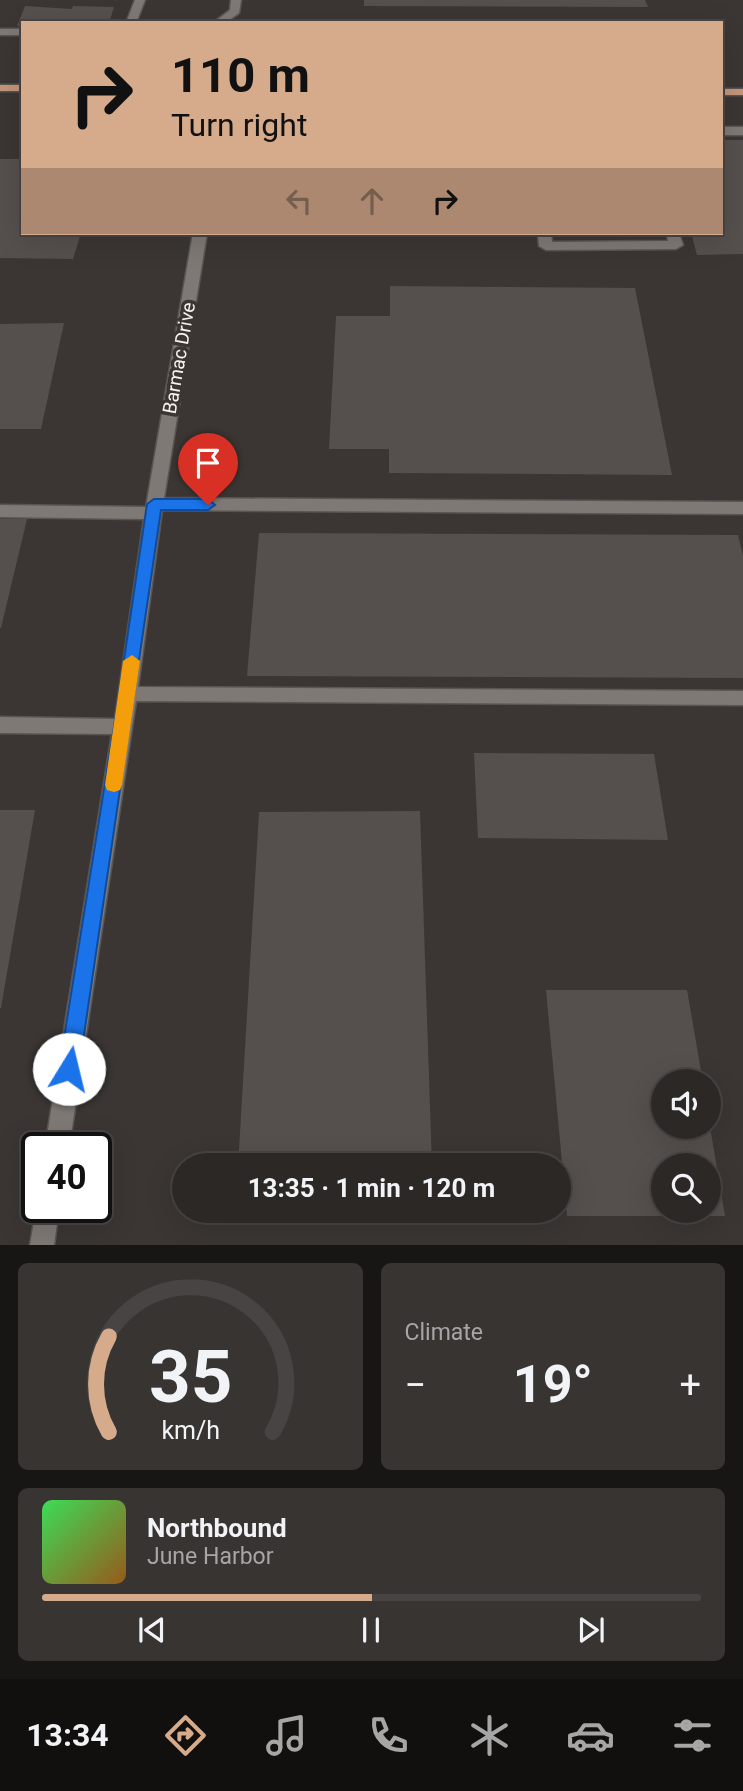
<!DOCTYPE html>
<meta charset="utf-8">
<style>
body{margin:0;font-family:Roboto,sans-serif;background:#383432;color:#f1f3f6;height:100vh;display:flex;flex-direction:column;font-size:26px;white-space:nowrap}
*{box-sizing:border-box;margin:0}
p{font-size:23px;color:#a6a6a7}
.icon{flex:none;width:38px;height:38px;fill:none;stroke:currentColor;stroke-width:2;stroke-linecap:round;stroke-linejoin:round}
.map{position:relative;height:1245px;overflow:hidden}
.drawer{display:flex;flex-direction:column;gap:18px;padding:18px;background:#181615;flex:1}
.drawer>*{flex:none}
.guide{position:absolute;left:21px;top:21px;width:702px;height:214px;border-radius:0px;box-shadow:0 7px 28px #0002,0 0 0 2px #484443;background:#d6ab8b;color:#111;overflow:hidden}
.buttons{position:absolute;left:651px;top:1069px;display:grid;gap:14px}
.buttons a{display:grid;place-items:center;width:70px;height:70px;border-radius:50%;background:#2c2826;box-shadow:0 7px 28px #0002,0 0 0 2px #484443;font-size:35px}
.speed{position:absolute;left:21px;top:1132px;display:flex;gap:14px;font-size:35px;font-weight:700;text-align:center}
.speed>*{display:grid;place-content:center;width:91px;height:91px;border-radius:50%;background:#2c2826;box-shadow:0 7px 28px #0002,0 0 0 2px #484443;line-height:1}
.speed .limit{border:4px solid #111;border-radius:10px;background:#fff;color:#111}
.pin{position:absolute;display:grid;place-items:center;width:60px;height:60px;color:#fff;margin:-72px -30px;border-radius:50% 50% 50% 0;rotate:-45deg;box-shadow:0 0 7px #0007}
.pin .icon{rotate:45deg}
.me{position:absolute;width:77px;margin:-38px;rotate:9deg;stroke-linejoin:round;filter:drop-shadow(0 0 5px #0008)}
.turn{display:flex;align-items:center;gap:24px;height:147px;padding:0 35px;font-size:32px}
.turn .icon{width:91px;height:91px;stroke-width:2.5}
.turn b{display:block;font-size:49px;line-height:60px}
.lanes{display:flex;align-items:center;height:66px;padding:0 35px;background:#0003;justify-content:center;gap:35px;direction:ltr}
.lanes .off{opacity:.35}
.big{font-size:52px;font-weight:700;line-height:1.1}
.drawer .tile{flex:1;display:flex;flex-direction:column;justify-content:center;gap:10px;min-width:0;padding:0 24px;border-radius:10px;background:#383432}
.drawer .dial{align-items:center;gap:0}
.dial svg{height:182px;overflow:visible;fill:none;stroke:#484443;stroke-width:7;stroke-linecap:round;text-anchor:middle}
.dial text{fill:#f1f3f6;stroke:none}
.song{display:flex;align-items:center;gap:21px}
.cover{width:84px;height:84px;border-radius:10px;background:linear-gradient(135deg,hsl(130 70% 55%),hsl(30 70% 35%))}
.played{height:7px;border-radius:4px;background:linear-gradient(90deg,#d6ab8b 50%,#484443 50%)}
.keys{display:flex;justify-content:space-around;direction:ltr}
.heat{display:flex;justify-content:space-between;align-items:center;font-size:38px;direction:ltr}
.drawer .tiles{flex:1;display:grid;gap:18px;grid-template-columns:1fr 1fr}
.tile:last-child{grid-column:span 2}
.trip{position:absolute;left:172px;top:1153px;width:399px;height:70px;border-radius:35px;background:#2c2826;box-shadow:0 7px 28px #0002,0 0 0 2px #484443;font-weight:700;line-height:70px;text-align:center}
.tabs{display:flex;height:112px;justify-content:space-around;align-items:center;background:#12100f;color:#a6a6a7}
.tabs .icon{width:49px;height:49px}
.tabs .active{color:#d6ab8b}
.tabs b{font-size:32px;color:#f1f3f6}
.map>svg:first-child{display:block}
.building{fill:#55504d;fill-rule:evenodd}
.lines{fill:none;stroke-linecap:round;stroke-linejoin:round}
.minor-casing{stroke:#595553;stroke-width:3}
.major-casing{stroke:#595553;stroke-width:3}
.minor{fill:#7f7975;fill-rule:evenodd}
.major{fill:#c3957a;fill-rule:evenodd}
.route{fill:#1a73e8;stroke:#114b97;stroke-width:2}
.slow{fill:#f59e0b}
.labels{text-anchor:middle;dominant-baseline:central;stroke-width:7;stroke-linejoin:round;paint-order:stroke}
.street-label{font-size:19px;fill:#f7f3f1;stroke:#3b3633}
</style>
<div class="map">
<svg width="743" height="1245" viewBox="0 0 743 1245">
<rect width="100%" height="100%" fill="#3b3633"/>
<g class="building">
<polygon points="364,0 645,0 648,7 364,6"/>
<polygon points="25,6 72,9 73,6 114,7 109,23 23,23 23,26 17,26"/>
<polygon points="721,140 743,140 743,254 697,255 691,233 721,233"/>
<polygon points="0,159 23,159 23,233 81,233 73,259 0,258"/>
<polygon points="556,233 657,233 658,236 557,236"/>
<polygon points="390,286 635,288 672,475 389,473 389,449 329,449 336,316 390,316"/>
<polygon points="64,323 41,429 0,429 0,324"/>
<polygon points="0,519 27,519 1,628 0,628"/>
<polygon points="259,533 738,535 743,556 743,678 247,676"/>
<polygon points="474,753 654,754 668,840 478,838"/>
<polygon points="0,810 35,810 1,1008 0,1008"/>
<polygon points="420,811 432,1166 238,1166 259,812"/>
<path d="M546,990H687L703,1082H663V1127H710L725,1216H567ZM663,1166H709V1211H663Z"/>
</g>
<g class="lines">
<g class="minor-casing">
<g id="minor">
<polygon points="135,0 145,0 136,23 126,23"/>
<polygon points="231,0 241,0 239,13 225,23 213,23 230,10"/>
<rect x="0" y="29" width="23" height="6"/>
<rect x="721" y="127" width="22" height="8"/>
<polygon points="193,233 207,233 164,498 743,502 743,514 162,510 138,687 743,691 743,705 136,701 69,1148 45,1148 112,734 0,733 0,717 115,719 144,519 0,517 0,505 146,507"/>
<polygon points="538,233 551,233 552,242 668,241 667,233 679,233 683,245 676,249 546,250 539,246"/>
<polygon points="37,1204 37,1208 59,1208 54,1245 30,1245"/>
</g>
</g>
<g class="major-casing">
<g id="major">
<rect x="0" y="85" width="23" height="6"/>
<rect x="721" y="89" width="22" height="6"/>
</g>
</g>
<use href="#minor" class="minor"/>
<use href="#major" class="major"/>
</g>
<polygon class="route" points="154,499 208,499 215,505 208,510 161,510 79,1069 76,1076 69,1079 62,1076 59,1069 114,727 147,504"/>
<polygon class="slow" points="132,655 140,661 122,785 120,790 114,792 107,790 105,785 123,661"/>
<g class="labels">
<g class="street-label">
<text transform="translate(179 358) rotate(-80)">Barmac Drive</text>
</g>
</g>
</svg>
<div class="buttons">
<a><svg class="icon" aria-label="sound" viewBox="0 0 24 24"><path d="M4 9h4l5-4v14l-5-4H4zM17 9q2 3 0 6"/></svg></a>
<a><svg class="icon" aria-label="search" viewBox="0 0 24 24"><circle cx="10" cy="10" r="6"/><path d="M15 15l6 6"/></svg></a>
</div>
<div class="speed"><div class="limit">40</div></div>
<div class="pin" style="left:208px;top:505px;background:#d93025"><svg class="icon" aria-label="arrive" viewBox="0 0 24 24"><path d="M6 21V4h12l-3 4 3 4H6"/></svg></div>
<svg class="me" style="left:69px;top:1069px" viewBox="-20 -20 40 40"><circle r="19" fill="#fff"/><path d="M0-13L10 11 0 6-10 11z" fill="#1a73e8"/></svg>
<div class="trip">13:35 · 1 min · 120 m</div>
<div class="guide">
<div class="turn"><svg class="icon" aria-label="right" viewBox="0 0 24 24"><path d="M7 20v-9h11M14 6l5 5-5 5"/></svg><div><b>110 m</b>Turn right</div></div>
<div class="lanes"><svg class="icon off" aria-label="left" viewBox="0 0 24 24"><path d="M17 20v-9H6M10 6l-5 5 5 5"/></svg><svg class="icon off" aria-label="ahead" viewBox="0 0 24 24"><path d="M12 20V5M6 11l6-6 6 6"/></svg><svg class="icon" aria-label="right" viewBox="0 0 24 24"><path d="M7 20v-9h11M14 6l5 5-5 5"/></svg></div>
</div>
</div>
<section class="drawer">
<div class="tiles">
<div class="tile dial"><svg viewBox="0 0 100 80">
<path d="M14 69A42 42 0 1 1 86 69"/>
<path d="M14 69A42 42 0 0 1 14 27" stroke="#d6ab8b"/>
<text x="50" y="56" font-size="32" font-weight="700">35</text>
<text x="50" y="72" font-size="11">km/h</text>
</svg></div>
<div class="tile"><p>Climate</p>
<div class="heat"><a>−</a><b class="big">19°</b><a>+</a></div>
</div>
<div class="tile">
<div class="song"><i class="cover"></i><div><b>Northbound</b><p>June Harbor</p></div></div>
<div class="played"></div>
<div class="keys"><svg class="icon" aria-label="previous" viewBox="0 0 24 24"><path d="M18 5L8 12l10 7zM5 5v14"/></svg><svg class="icon" aria-label="pause" viewBox="0 0 24 24"><path d="M8 5v14M16 5v14"/></svg><svg class="icon" aria-label="next" viewBox="0 0 24 24"><path d="M6 5l10 7-10 7zM19 5v14"/></svg></div>
</div>
</div>
</section>
<nav class="tabs">
<b>13:34</b>
<svg class="icon active" aria-label="directions" viewBox="0 0 24 24"><path d="M12 3l9 9-9 9-9-9zM9 14v-3h6M13 9l2 2-2 2"/></svg>
<svg class="icon" aria-label="music" viewBox="0 0 24 24"><path d="M9 18V5l10-2v13"/><circle cx="6" cy="18" r="3"/><circle cx="16" cy="16" r="3"/></svg>
<svg class="icon" aria-label="phone" viewBox="0 0 24 24"><path d="M5 4h4l2 5-3 2q2 4 5 5l2-3 5 2v4C11 20 4 13 5 4z"/></svg>
<svg class="icon" aria-label="climate" viewBox="0 0 24 24"><path d="M12 3v18M4 7l16 10M4 17L20 7"/></svg>
<svg class="icon" aria-label="car" viewBox="0 0 24 24"><path d="M5 17H2v-5l4-1 3-4h7l3 4 3 1v5h-3M9 17h6M6 11h13"/><circle cx="7" cy="17" r="2"/><circle cx="17" cy="17" r="2"/></svg>
<svg class="icon" aria-label="filters" viewBox="0 0 24 24"><path d="M4 7h16M4 17h16"/><circle cx="9" cy="7" r="2"/><circle cx="15" cy="17" r="2"/></svg>
</nav>
